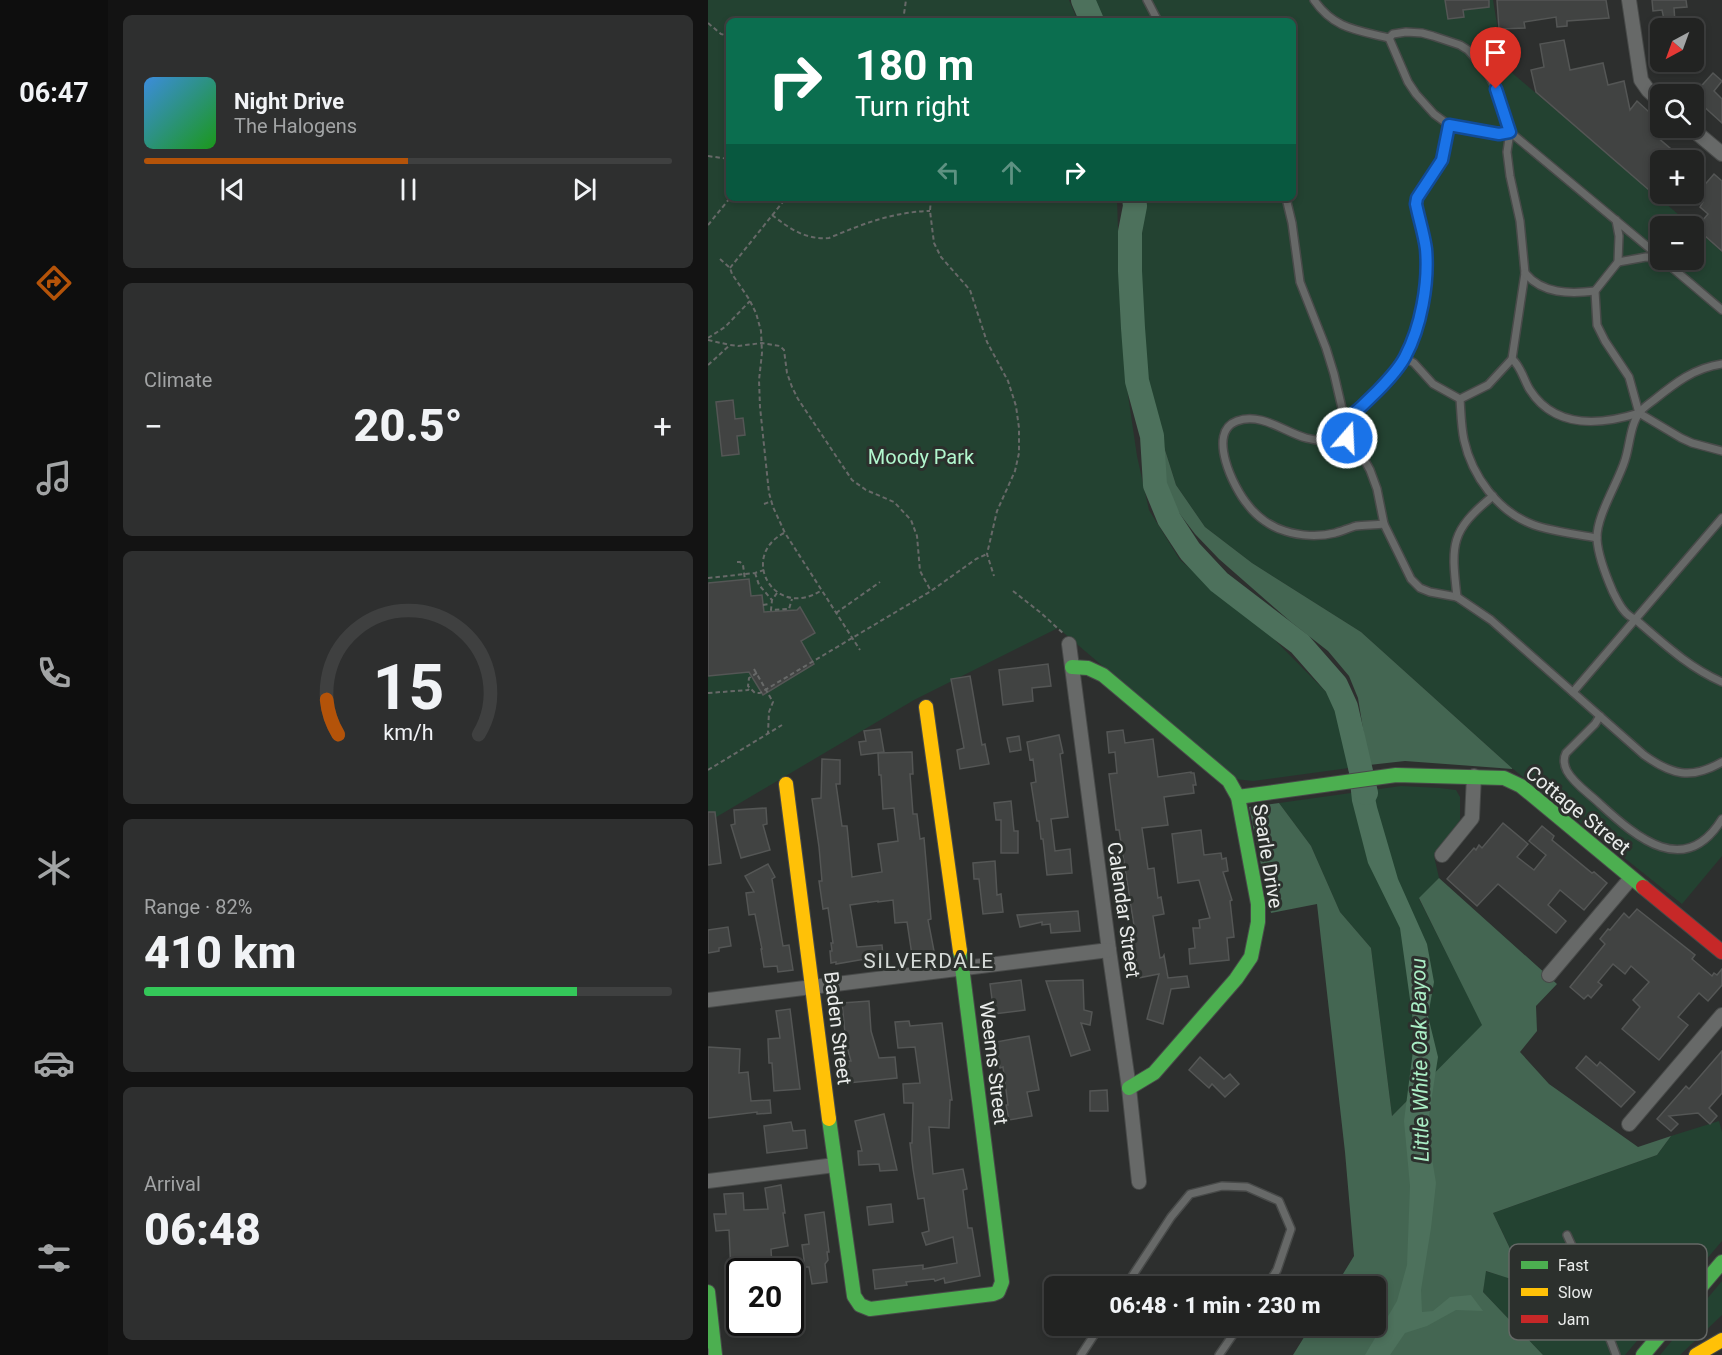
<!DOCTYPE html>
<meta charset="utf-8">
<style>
body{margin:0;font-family:Roboto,sans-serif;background:#2e2f2f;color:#f1f3f6;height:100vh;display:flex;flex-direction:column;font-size:22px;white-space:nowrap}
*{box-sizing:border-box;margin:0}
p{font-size:20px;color:#a2a4a5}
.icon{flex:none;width:33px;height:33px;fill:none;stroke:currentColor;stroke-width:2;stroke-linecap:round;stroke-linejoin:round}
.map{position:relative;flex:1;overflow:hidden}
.panel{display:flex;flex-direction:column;gap:15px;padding:15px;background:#131313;width:600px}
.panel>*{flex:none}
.guide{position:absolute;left:18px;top:18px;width:570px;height:183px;border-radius:9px;box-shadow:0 3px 9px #0003,0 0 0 2px #3f4040;background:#0b6e4f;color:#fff;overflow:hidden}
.needle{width:39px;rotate:221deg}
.controls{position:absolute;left:942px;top:18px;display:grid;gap:12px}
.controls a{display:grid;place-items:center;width:54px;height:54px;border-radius:9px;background:#222322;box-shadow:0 3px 9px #0003,0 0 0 2px #3f4040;font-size:30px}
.speed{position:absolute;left:18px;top:1258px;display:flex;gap:12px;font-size:30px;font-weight:700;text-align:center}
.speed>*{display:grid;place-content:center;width:78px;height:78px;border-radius:50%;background:#222322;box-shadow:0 3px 9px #0003,0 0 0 2px #3f4040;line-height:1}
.speed .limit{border:3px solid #111;border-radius:9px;background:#fff;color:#111}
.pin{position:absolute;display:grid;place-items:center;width:51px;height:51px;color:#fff;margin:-62px -26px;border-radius:50% 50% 50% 0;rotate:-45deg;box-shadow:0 0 6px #0007}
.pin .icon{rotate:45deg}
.me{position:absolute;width:66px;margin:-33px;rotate:19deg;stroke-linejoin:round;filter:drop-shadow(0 0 4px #0008)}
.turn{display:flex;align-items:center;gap:21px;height:126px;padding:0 30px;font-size:27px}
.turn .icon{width:78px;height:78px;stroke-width:2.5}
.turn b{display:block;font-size:42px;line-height:51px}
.lanes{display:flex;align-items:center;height:57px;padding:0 30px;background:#0003;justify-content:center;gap:30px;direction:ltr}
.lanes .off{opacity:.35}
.big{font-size:45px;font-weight:800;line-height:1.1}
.panel .widget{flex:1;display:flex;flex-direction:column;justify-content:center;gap:9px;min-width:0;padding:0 21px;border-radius:9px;background:#2e2f2f}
.panel .dial{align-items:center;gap:0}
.dial svg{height:156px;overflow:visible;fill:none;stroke:#3f4040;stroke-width:7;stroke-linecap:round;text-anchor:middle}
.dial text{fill:#f1f3f6;stroke:none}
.song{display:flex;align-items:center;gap:18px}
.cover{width:72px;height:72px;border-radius:9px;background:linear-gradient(135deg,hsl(210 70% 55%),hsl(120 70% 35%))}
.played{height:6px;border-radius:3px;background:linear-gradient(90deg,#b45309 50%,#3f4040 50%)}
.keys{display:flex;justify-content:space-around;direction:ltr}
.heat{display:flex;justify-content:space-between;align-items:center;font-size:33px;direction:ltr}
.charge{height:9px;border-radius:4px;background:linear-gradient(90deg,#34c759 82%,#3f4040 0)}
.trip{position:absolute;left:336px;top:1276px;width:342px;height:60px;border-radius:9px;background:#222322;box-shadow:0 3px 9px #0003,0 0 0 2px #3f4040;font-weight:800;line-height:60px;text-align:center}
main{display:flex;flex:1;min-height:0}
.tab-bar{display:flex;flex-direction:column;width:108px;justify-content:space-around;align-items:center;background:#0e0e0e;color:#a2a4a5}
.tab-bar .icon{width:42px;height:42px}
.tab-bar .on{color:#b45309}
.tab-bar b{font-size:27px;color:#f1f3f6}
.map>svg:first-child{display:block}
.green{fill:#234231}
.forest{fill:#446652}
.water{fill:#4d715c}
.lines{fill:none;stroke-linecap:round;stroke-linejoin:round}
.river{stroke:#4d715c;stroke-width:24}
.building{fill:#414342;stroke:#545655;stroke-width:1.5}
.lane-casing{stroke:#484a49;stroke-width:10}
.street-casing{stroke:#484a49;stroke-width:16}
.fast-casing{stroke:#484a49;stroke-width:16}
.slow-casing{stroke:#484a49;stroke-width:16}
.jam-casing{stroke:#484a49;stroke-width:16}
.path{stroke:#676968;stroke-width:2;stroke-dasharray:4.5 3;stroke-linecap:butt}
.lane{stroke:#676968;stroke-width:7}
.street{stroke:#676968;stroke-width:14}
.fast{stroke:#4caf50;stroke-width:14}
.slow{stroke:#ffc107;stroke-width:14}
.jam{stroke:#c62828;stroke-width:14}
.tram{stroke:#636564;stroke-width:1.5}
.route-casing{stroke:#114b97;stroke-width:15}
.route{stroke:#1a73e8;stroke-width:10}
.labels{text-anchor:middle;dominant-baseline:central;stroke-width:6;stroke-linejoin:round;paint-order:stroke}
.park-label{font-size:20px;fill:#b2f7ce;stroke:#2c302d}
.street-label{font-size:20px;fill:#eaeceb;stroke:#2c302d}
.neighbourhood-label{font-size:21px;letter-spacing:1.5px;fill:#d6dbd8;stroke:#2c302d}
.water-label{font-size:21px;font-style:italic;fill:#aaeec5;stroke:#2c302d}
.key{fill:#2c302d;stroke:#656866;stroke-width:1.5}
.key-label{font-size:16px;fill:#eaeceb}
</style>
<main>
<nav class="tab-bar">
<b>06:47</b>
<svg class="icon on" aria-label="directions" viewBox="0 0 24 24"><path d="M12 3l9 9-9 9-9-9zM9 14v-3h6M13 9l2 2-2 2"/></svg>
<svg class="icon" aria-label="music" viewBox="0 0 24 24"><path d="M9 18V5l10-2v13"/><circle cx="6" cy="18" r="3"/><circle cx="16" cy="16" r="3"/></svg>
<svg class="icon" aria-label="phone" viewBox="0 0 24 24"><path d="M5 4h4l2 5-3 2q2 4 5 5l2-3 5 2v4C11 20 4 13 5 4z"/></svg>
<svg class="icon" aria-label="climate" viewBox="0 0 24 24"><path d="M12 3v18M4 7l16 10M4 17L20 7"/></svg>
<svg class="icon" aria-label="car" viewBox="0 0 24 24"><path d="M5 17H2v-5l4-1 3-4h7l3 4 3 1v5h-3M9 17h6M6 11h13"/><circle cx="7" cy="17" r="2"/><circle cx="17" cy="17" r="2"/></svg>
<svg class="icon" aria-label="filters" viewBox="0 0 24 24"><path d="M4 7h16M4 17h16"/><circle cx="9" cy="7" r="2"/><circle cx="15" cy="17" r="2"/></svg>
</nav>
<section class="panel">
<div class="widget">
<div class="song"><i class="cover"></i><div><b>Night Drive</b><p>The Halogens</p></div></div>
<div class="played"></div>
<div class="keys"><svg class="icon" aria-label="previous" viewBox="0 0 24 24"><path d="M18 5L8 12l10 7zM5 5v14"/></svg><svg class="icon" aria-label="pause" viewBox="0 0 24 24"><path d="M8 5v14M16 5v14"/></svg><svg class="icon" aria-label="next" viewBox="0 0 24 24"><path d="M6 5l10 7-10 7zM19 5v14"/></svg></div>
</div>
<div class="widget"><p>Climate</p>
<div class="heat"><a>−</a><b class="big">20.5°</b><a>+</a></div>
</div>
<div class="widget dial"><svg viewBox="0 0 100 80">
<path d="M14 69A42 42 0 1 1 86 69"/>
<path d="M14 69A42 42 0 0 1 8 51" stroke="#b45309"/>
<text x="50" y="56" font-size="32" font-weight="700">15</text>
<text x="50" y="72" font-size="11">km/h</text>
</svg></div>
<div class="widget"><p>Range · 82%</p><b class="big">410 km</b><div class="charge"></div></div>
<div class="widget"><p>Arrival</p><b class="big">06:48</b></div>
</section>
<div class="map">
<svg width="1014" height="1355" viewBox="0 0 1014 1355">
<rect width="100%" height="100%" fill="#2d2f2e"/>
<g class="green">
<polygon points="0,0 361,0 370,21 21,21 21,198 409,198 413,325 420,395 429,456 441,510 472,560 564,637 625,699 641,768 545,781 527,779 350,628 206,700 0,822"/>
<polygon points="385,0 785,0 796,66 984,226 952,226 952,260 986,260 986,227 1014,252 1014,856 974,904 805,769 653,632 544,563 497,527 468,485 452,434 439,382 433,274 435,198 585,198 585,21 394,21"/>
<polygon points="693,786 732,788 748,790 752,797 752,820 726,856 731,878 711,899 775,1025 684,1116 663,948 632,912 603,846 571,803"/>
<polygon points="1011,1121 1014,1132 1014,1241 917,1355 835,1355 775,1292 777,1271 819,1283 785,1213 949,1155 963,1136"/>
<polygon points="1014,1281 1014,1315 972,1355 952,1355"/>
</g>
<g class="forest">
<polygon points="439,382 452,434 468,485 497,527 544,563 653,632 805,769 697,761 661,765 650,698 641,676 620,651 583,622 511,559 487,534 465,505 456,482"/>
<polygon points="571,803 603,846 632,912 663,948 684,1116 774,1025 711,898 731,878 849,984 828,1006 829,1031 812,1052 841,1084 930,1147 963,1136 949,1155 785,1213 819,1284 778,1271 775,1292 835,1355 585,1355 603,1326 668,1326 668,1287 627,1287 646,1256 637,1152 609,904 563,913 541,807"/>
</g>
<polygon class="water" points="659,759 669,807 690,879 719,944 726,982 720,1016 730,1057 719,1128 728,1183 723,1228 713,1290 714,1312 725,1311 742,1297 763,1295 775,1311 748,1310 719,1326 697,1333 682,1355 657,1355 689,1301 699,1265 702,1186 696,1121 707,1035 692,928 660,863 644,801 640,762"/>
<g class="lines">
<g class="river">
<polyline points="375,0 384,21"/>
<polyline points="426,198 427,206 422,232 422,271 425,328 429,381 444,436 447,485 461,519 482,551 511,582 592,644 628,685 638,707 658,793"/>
</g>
</g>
<g class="building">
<polygon points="737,0 781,0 781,7 755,10 756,17 740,19"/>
<polygon points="789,0 898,0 901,18 859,21 859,26 849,27 848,17 816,22 817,28 791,29"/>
<polygon points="944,0 978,0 979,7 966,8 967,22 957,24 954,10 945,11"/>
<polygon points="856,40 862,70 895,63 900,85 916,81 922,110 929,101 952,122 952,130 948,136 976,160 952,160 952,177 941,190 828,92 823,70 836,67 832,44"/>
<polygon points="1005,73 1014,81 1006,91 1014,99 1014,123 993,104 986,113 986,94"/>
<polygon points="1006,174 1014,181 1014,251 988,228 1000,214 992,207 995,202 987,196"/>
<polygon points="25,400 27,419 35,418 37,435 29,436 31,454 14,456 8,402"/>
<polygon points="41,579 43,596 54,595 56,612 89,610 92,607 107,633 93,641 106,664 55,695 41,672 0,676 0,583"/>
<polygon points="340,664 343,686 324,688 325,701 295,705 291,670"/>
<polygon points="262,676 274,745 277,744 281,764 252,769 249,750 256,748 243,679"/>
<polygon points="172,729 176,752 153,755 151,742 158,741 156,731"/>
<polygon points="415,730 417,743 445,739 450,777 483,772 483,773 486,773 488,785 485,785 486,793 456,797 460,825 434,828 440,869 446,868 450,898 453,897 456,914 445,916 452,958 455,957 456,955 460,978 479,976 481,987 463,989 455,1024 439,1019 451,974 430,978 425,932 427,932 411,830 408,830 401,774 409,773 407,752 401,753 399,732"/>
<polygon points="351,735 355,753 352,754 360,817 343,819 347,851 362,849 364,873 339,875 335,839 333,839 331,821 329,821 323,783 328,782 325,759 322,760 319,742"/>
<polygon points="311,736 313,750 302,752 299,738"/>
<polygon points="204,752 205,774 202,774 205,814 209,814 212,839 216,838 223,919 220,920 226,951 204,955 199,922 187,923 185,900 170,902 170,901 142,905 149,947 174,945 175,956 128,964 128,962 123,963 122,951 124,951 123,943 125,943 120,908 115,909 111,881 114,881 111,847 104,799 113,798 114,759 132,760 132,784 128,784 134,826 139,826 144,877 174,872 170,844 190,841 186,808 175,809 173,775 171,775 170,753"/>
<polygon points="303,801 306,831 310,831 310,853 293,853 293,820 288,820 286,803"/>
<polygon points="58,808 59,824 55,825 62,850 33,858 23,825 27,824 26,810"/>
<polygon points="0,812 7,812 13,863 0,865"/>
<polygon points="795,823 820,844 809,857 826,870 838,855 821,841 834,826 846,836 844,840 884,873 886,872 899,883 876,910 852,890 840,905 858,921 848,933 790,884 769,906 739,879 766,848 768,850 771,845 774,848"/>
<polygon points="493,830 496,855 513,853 514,859 518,858 520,871 515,872 524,900 522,901 526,937 519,938 521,960 482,964 481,949 487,948 485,928 492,928 491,920 502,918 491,880 470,883 464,834"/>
<polygon points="287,861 289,895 293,894 295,912 275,914 271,879 266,879 265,863"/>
<polygon points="60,864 67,877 64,879 70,916 75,946 81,945 85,970 70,972 69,966 56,967 53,949 54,949 47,914 41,915 38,893 46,892 37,876"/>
<polygon points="929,909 987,955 984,959 1004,976 1006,973 1009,975 1014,969 1014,985 1000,1001 991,993 970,1017 980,1025 951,1060 914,1029 932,1007 925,1000 941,982 923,966 917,974 905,964 890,982 894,985 883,998 880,995 876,999 862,987 897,944 892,939 900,929 902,930 916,913 921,918"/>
<polygon points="370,911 372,931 343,933 342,924 334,925 334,922 312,927 309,915"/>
<polygon points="20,927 23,946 11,948 11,951 0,953 0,930"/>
<polygon points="313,980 317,1010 286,1014 282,984"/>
<polygon points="375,980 376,1010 384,1012 382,1025 373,1023 382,1050 363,1056 338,981"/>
<polygon points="161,1001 163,1031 171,1058 187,1057 189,1078 140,1083 138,1061 143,1061 135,1033 137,1033 134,1003"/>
<polygon points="82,1009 92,1089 66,1091 64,1063 61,1063 60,1039 72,1038 68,1011"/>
<polygon points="201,1021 202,1026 234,1023 244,1100 242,1100 241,1128 221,1127 225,1174 255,1169 259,1189 255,1190 260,1228 264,1228 272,1276 237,1283 236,1278 227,1281 226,1279 198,1282 199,1285 167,1289 165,1270 215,1265 215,1269 249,1263 245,1237 218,1245 214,1233 221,1231 216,1198 210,1199 205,1169 202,1143 204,1143 205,1103 196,1103 195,1084 212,1083 207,1047 190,1048 187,1022"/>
<polygon points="321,1036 331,1090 319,1092 324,1116 301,1120 298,1105 300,1105 295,1067 292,1068 288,1042"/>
<polygon points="0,1047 32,1049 31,1073 40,1072 43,1101 62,1100 63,1113 49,1114 49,1112 0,1118"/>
<polygon points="1014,1051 1014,1093 1001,1108 1009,1116 1002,1124 990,1113 961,1116 970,1124 963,1131 949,1119 978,1086 981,1089"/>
<polygon points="878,1056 889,1066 892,1062 927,1092 913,1107 868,1068"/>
<polygon points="492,1057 516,1079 522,1074 531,1084 517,1097 504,1084 501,1088 481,1070"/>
<polygon points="399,1090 400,1111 382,1111 382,1091"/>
<polygon points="176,1114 189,1170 172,1171 171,1164 151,1165 150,1151 154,1151 147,1121"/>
<polygon points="83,1122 85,1131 97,1130 99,1148 59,1153 56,1126"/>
<polygon points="73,1185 77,1213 75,1213 80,1246 63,1249 64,1267 55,1268 56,1272 23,1272 21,1230 8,1231 6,1214 18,1214 16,1194 35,1193 36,1210 60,1209 57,1188"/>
<polygon points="183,1204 185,1222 161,1225 159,1207"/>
<polygon points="116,1212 121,1252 119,1252 120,1260 117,1264 119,1282 104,1284 101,1267 97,1267 94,1245 101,1244 97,1215"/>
</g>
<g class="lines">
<g class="lane-casing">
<g id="lane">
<polyline points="439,0 450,21"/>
<path d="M606,0C626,29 649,30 681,38L685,34L698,32L714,33L725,36L752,45L760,50L779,72L788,89L802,132L952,257"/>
<path d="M681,38L700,82L708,94L726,114L741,125L791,133L802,132L799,152L802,176L812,221L817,273L804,359L780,385L752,399C753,412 753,426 756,440C764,476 790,512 826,525C846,532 868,534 889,538"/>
<path d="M578,198L584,223L592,282L618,348L626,374L637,421L639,438L657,461L662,470L669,489L676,524L703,579L712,588L722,592L749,597L783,620L936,755C964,775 983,780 1014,762"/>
<polyline points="908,220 911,236 910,262 887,291 889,325 897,341 921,377 931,413"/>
<polyline points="955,260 1014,310"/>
<polyline points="910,262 938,257 952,258"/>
<path d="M817,273C834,294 862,294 887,291"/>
<polyline points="697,358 706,363 725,384 752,399"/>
<path d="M804,359C813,366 816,381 822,390C847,429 893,425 931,413L973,438L984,443L1014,451"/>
<path d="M1014,364C986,368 967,383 946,400C941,404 936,407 932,412C922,425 922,445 917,460C910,483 888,516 889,539C890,556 898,576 905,592C910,602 916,615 927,619C955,643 980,667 1014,682"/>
<path d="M637,421C655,407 686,377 697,357C713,327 721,283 718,249C716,234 711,219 708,204L709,198L734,160L741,125"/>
<path d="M639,438C625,441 612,442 598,438C576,432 553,412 529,421C498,432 526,489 540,505C549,517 563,527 577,531C592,536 611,537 627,533C634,531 641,528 648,526C657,525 667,525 676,524"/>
<path d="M749,597C743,544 742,531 785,496"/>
<polyline points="865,692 1014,518"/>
<path d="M892,716L887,724L858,753C855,759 856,765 859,771C866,784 882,794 892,804C929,838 977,879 1014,819"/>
<polyline points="859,1235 880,1281 908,1355"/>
<polyline points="417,1287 463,1217 482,1194 514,1186 539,1187 571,1201 583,1229 569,1270 558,1287"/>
<polyline points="373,1355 392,1326"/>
<polyline points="511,1355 531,1326"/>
</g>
</g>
<g class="street-casing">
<g id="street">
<polyline points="921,0 933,80 940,90 952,101"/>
<polyline points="983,128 1014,154"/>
<polyline points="361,644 401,950 421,1088 431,1182"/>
<polyline points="734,855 764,818 766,776"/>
<polyline points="841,975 923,878"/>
<polyline points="0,1000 401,950"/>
<polyline points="921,1124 1014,1015"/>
<polyline points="0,1181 127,1165"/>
</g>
</g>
<g class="fast-casing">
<g id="fast">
<polyline points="364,667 380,668 395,675 521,781 530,797 550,904 550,922 543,957 528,979 446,1073 421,1088"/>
<polyline points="530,797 688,775 796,778 813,786 935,887"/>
<polyline points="121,1119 146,1296 152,1305 162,1309 285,1294 290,1292 294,1282 252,951"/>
<polyline points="0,1292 7,1355"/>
<polyline points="935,1355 1014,1262"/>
</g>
</g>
<g class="slow-casing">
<g id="slow">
<polyline points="218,707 252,951"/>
<polyline points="78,784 121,1119"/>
<polyline points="988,1355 1014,1340"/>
</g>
</g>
<g class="jam-casing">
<polyline id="jam" points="935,887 1014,952"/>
</g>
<g class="path">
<polyline points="195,21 198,0"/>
<polyline points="0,23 13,34 21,36"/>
<polyline points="0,156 21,159"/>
<polyline points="223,198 222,211 226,243 233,257 262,290 279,342 300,381 308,406 311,428 311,453 307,471 289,511 279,554 286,576"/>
<path d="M64,215C82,229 98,240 121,238C155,224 184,212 222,211"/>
<polyline points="0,225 22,198"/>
<polyline points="12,259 22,268 24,274 41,299 48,313 53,331 54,353 51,380 52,407 61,493 65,507 77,533 152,650"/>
<polyline points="22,268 78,198"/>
<polyline points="0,338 17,327 42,301"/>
<polyline points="0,340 22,345"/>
<polyline points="0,365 22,345 30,346 54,343 72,346 76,350 79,373 84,387 90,399 144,480 158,490 186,502 203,520 209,536 212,571 223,591"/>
<polyline points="56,504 64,501"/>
<path d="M76,533C30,557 67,621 114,590"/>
<polyline points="29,562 32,562 35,565 37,580"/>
<polyline points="47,573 51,585 64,600"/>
<polyline points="0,578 47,573 56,570"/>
<polyline points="305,591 333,613 356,634"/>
<polyline points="69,593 64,600 63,610 81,609 84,599"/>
<polyline points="55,605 62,604"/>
<polyline points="128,613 172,582"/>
<polyline points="46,669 65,702 61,712 60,733"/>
<polyline points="49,673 41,678 40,686 47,693 52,693 223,591 268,559 279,554"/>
<polyline points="0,693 40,690 41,689"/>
<polyline points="0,770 74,725"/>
</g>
<use href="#lane" class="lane"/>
<use href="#street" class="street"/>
<use href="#fast" class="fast"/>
<use href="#slow" class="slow"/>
<use href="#jam" class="jam"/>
<polyline class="tram" points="0,1349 0,1355"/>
</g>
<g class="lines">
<g class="route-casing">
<path id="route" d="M639,438L637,421C654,407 687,376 697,357C713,327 721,283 718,249C716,234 711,219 708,204L709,198L734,160L741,125L791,134L802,132L788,89"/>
</g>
<use href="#route" class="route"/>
</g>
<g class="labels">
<g class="park-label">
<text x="213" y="457">Moody Park</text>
</g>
<g class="street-label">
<text transform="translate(870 810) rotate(39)">Cottage Street</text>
<text transform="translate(560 856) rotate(81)">Searle Drive</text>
<text transform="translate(416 910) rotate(82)">Calendar Street</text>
<text transform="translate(130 1028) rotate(83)">Baden Street</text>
<text transform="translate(286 1063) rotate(83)">Weems Street</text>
</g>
<g class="neighbourhood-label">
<text x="221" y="961">SILVERDALE</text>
</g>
<g class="water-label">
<text transform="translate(712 1060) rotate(-91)">Little White Oak Bayou</text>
</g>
</g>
<rect x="801" y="1244" width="198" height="96" rx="9" class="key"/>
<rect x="813" y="1261" width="27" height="8" fill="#4caf50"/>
<rect x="813" y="1288" width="27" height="8" fill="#ffc107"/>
<rect x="813" y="1315" width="27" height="8" fill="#c62828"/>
<g class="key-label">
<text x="850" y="1271">Fast</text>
<text x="850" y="1298">Slow</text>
<text x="850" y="1325">Jam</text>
</g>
</svg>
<div class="controls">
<a><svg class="needle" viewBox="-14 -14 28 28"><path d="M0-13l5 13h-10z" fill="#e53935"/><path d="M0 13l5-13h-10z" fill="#a2a4a5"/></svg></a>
<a><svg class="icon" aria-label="search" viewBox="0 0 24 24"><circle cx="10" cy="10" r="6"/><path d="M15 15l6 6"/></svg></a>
<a>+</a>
<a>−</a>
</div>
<div class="speed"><div class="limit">20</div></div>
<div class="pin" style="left:788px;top:89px;background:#d93025"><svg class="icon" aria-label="arrive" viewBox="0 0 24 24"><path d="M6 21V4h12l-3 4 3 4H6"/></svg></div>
<svg class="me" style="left:639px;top:438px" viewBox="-20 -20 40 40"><circle r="17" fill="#1a73e8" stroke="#fff" stroke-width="3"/><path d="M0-11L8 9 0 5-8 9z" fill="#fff"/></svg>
<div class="trip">06:48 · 1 min · 230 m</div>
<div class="guide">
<div class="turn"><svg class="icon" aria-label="right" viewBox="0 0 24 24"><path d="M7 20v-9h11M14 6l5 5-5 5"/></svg><div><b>180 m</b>Turn right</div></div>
<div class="lanes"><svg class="icon off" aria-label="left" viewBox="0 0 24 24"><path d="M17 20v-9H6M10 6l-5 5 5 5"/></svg><svg class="icon off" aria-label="ahead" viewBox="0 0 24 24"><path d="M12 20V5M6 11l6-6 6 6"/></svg><svg class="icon" aria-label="right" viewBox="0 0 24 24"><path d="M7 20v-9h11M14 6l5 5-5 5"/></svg></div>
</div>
</div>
</main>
